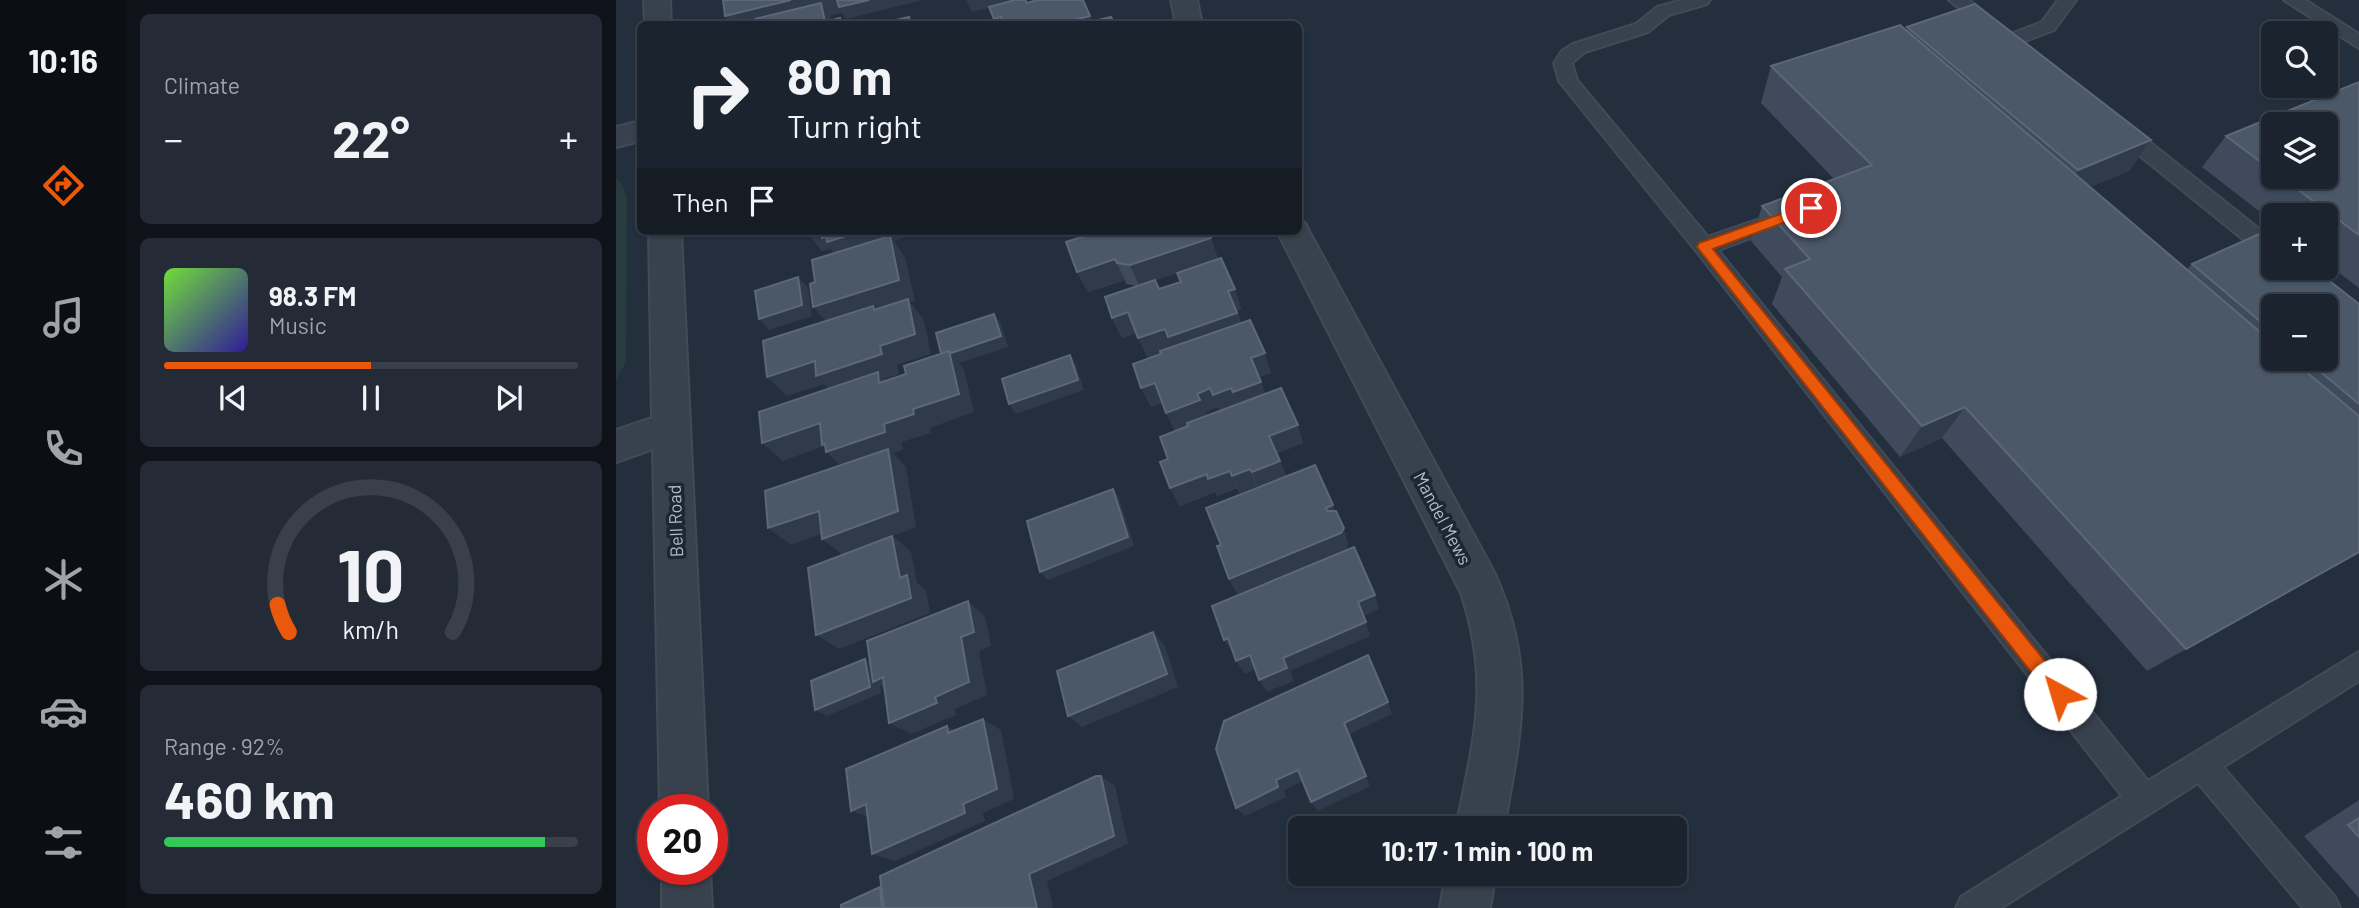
<!DOCTYPE html>
<meta charset="utf-8">
<style>
body{margin:0;font-family:Barlow,sans-serif;background:#242b36;color:#f1f3f6;height:100vh;display:flex;flex-direction:column;font-size:26px;white-space:nowrap}
*{box-sizing:border-box;margin:0}
p{font-size:23px;color:#a0a4aa}
.icon{flex:none;width:38px;height:38px;fill:none;stroke:currentColor;stroke-width:2;stroke-linecap:round;stroke-linejoin:round}
.map{position:relative;flex:1;overflow:hidden}
.side{display:flex;flex-direction:column;gap:14px;padding:14px;background:#0f1319;width:490px}
.side>*{flex:none}
.top-card{position:absolute;left:21px;top:21px;width:665px;height:214px;border-radius:10px;box-shadow:0 2px 5px #0004,0 0 0 2px #39404a;background:#1b232e;color:#f1f3f6;overflow:hidden}
.fabs{position:absolute;left:1645px;top:21px;display:grid;gap:14px}
.fabs a{display:grid;place-items:center;width:77px;height:77px;border-radius:10px;background:#1b232e;box-shadow:0 2px 5px #0004,0 0 0 2px #39404a;font-size:35px}
.speed{position:absolute;left:21px;top:794px;display:flex;gap:14px;font-size:35px;font-weight:700;text-align:center}
.speed>*{display:grid;place-content:center;width:91px;height:91px;border-radius:50%;background:#1b232e;box-shadow:0 2px 5px #0004,0 0 0 2px #39404a;line-height:1}
.speed .limit{border:10px solid #d22;background:#fff;color:#111}
.pin{position:absolute;display:grid;place-items:center;width:60px;height:60px;color:#fff;margin:-30px;border:4px solid #fff;border-radius:50%;box-shadow:0 2px 7px #0007}
.me{position:absolute;width:77px;margin:-38px;rotate:321deg;stroke-linejoin:round;filter:drop-shadow(0 0 5px #0008)}
.turn{display:flex;align-items:center;gap:24px;height:147px;padding:0 35px;font-size:32px}
.turn .icon{width:91px;height:91px;stroke-width:2.5}
.turn b{display:block;font-size:49px;line-height:60px}
.then{display:flex;align-items:center;height:66px;padding:0 35px;background:#0003;gap:14px;font-size:26px}
.big{font-size:52px;font-weight:700;line-height:1.1}
.side .tile{flex:1;display:flex;flex-direction:column;justify-content:center;gap:10px;min-width:0;padding:0 24px;border-radius:10px;background:#242b36}
.side .dial{align-items:center;gap:0}
.dial svg{height:182px;overflow:visible;fill:none;stroke:#39404a;stroke-width:7;stroke-linecap:round;text-anchor:middle}
.dial text{fill:#f1f3f6;stroke:none}
.song{display:flex;align-items:center;gap:21px}
.cover{width:84px;height:84px;border-radius:10px;background:linear-gradient(135deg,hsl(100 70% 55%),hsl(250 70% 35%))}
.played{height:7px;border-radius:4px;background:linear-gradient(90deg,#ea580c 50%,#39404a 50%)}
.keys{display:flex;justify-content:space-around;direction:ltr}
.heat{display:flex;justify-content:space-between;align-items:center;font-size:38px;direction:ltr}
.charge{height:10px;border-radius:5px;background:linear-gradient(90deg,#34c759 92%,#39404a 0)}
.trip{position:absolute;left:672px;top:816px;width:399px;height:70px;border-radius:10px;background:#1b232e;box-shadow:0 2px 5px #0004,0 0 0 2px #39404a;font-weight:700;line-height:70px;text-align:center}
main{display:flex;flex:1;min-height:0}
.menu{display:flex;flex-direction:column;width:126px;justify-content:space-around;align-items:center;background:#0b0e12;color:#a0a4aa}
.menu .icon{width:49px;height:49px}
.menu .current{color:#ea580c}
.menu b{font-size:32px;color:#f1f3f6}
.map>svg:first-child{display:block}
.green{fill:#263c3f}
.lines{fill:none;stroke-linecap:round;stroke-linejoin:round}
.lane-casing{stroke:#414a57;stroke-width:4}
.street-casing{stroke:#414a57;stroke-width:4}
.lane{fill:#38414e;fill-rule:evenodd}
.street{fill:#38414e;fill-rule:evenodd}
.wall{fill:#3f4b5c;fill-rule:evenodd}
.shaded-wall{fill:#2f3b4b}
.building{fill:#4b5868;stroke:#5c6777;stroke-width:2}
.route{fill:#ea580c;stroke:#983908;stroke-width:2}
.labels{text-anchor:middle;dominant-baseline:central;stroke-width:7;stroke-linejoin:round;paint-order:stroke}
.street-label{font-size:18px;fill:#b4bcc9;stroke:#1d2633}
</style>
<main>
<nav class="menu">
<b>10:16</b>
<svg class="icon current" aria-label="directions" viewBox="0 0 24 24"><path d="M12 3l9 9-9 9-9-9zM9 14v-3h6M13 9l2 2-2 2"/></svg>
<svg class="icon" aria-label="music" viewBox="0 0 24 24"><path d="M9 18V5l10-2v13"/><circle cx="6" cy="18" r="3"/><circle cx="16" cy="16" r="3"/></svg>
<svg class="icon" aria-label="phone" viewBox="0 0 24 24"><path d="M5 4h4l2 5-3 2q2 4 5 5l2-3 5 2v4C11 20 4 13 5 4z"/></svg>
<svg class="icon" aria-label="climate" viewBox="0 0 24 24"><path d="M12 3v18M4 7l16 10M4 17L20 7"/></svg>
<svg class="icon" aria-label="car" viewBox="0 0 24 24"><path d="M5 17H2v-5l4-1 3-4h7l3 4 3 1v5h-3M9 17h6M6 11h13"/><circle cx="7" cy="17" r="2"/><circle cx="17" cy="17" r="2"/></svg>
<svg class="icon" aria-label="filters" viewBox="0 0 24 24"><path d="M4 7h16M4 17h16"/><circle cx="9" cy="7" r="2"/><circle cx="15" cy="17" r="2"/></svg>
</nav>
<section class="side">
<div class="tile"><p>Climate</p>
<div class="heat"><a>−</a><b class="big">22°</b><a>+</a></div>
</div>
<div class="tile">
<div class="song"><i class="cover"></i><div><b>98.3 FM</b><p>Music</p></div></div>
<div class="played"></div>
<div class="keys"><svg class="icon" aria-label="previous" viewBox="0 0 24 24"><path d="M18 5L8 12l10 7zM5 5v14"/></svg><svg class="icon" aria-label="pause" viewBox="0 0 24 24"><path d="M8 5v14M16 5v14"/></svg><svg class="icon" aria-label="next" viewBox="0 0 24 24"><path d="M6 5l10 7-10 7zM19 5v14"/></svg></div>
</div>
<div class="tile dial"><svg viewBox="0 0 100 80">
<path d="M14 69A42 42 0 1 1 86 69"/>
<path d="M14 69A42 42 0 0 1 9 57" stroke="#ea580c"/>
<text x="50" y="56" font-size="32" font-weight="700">10</text>
<text x="50" y="72" font-size="11">km/h</text>
</svg></div>
<div class="tile"><p>Range · 92%</p><b class="big">460 km</b><div class="charge"></div></div>
</section>
<div class="map">
<svg width="1743" height="908" viewBox="0 0 1743 908">
<rect width="100%" height="100%" fill="#242f3e"/>
<polygon class="green" points="0,179 6,184 11,199 10,362 0,380"/>
<g class="lines">
<g class="lane-casing">
<g id="lane">
<polygon points="1066,0 1094,0 1091,4 1053,15 1032,32 969,52 956,63 961,80 1092,237 1164,212 1171,210 1178,212 1181,217 1178,222 1102,250 1532,781 1743,652 1743,681 1607,767 1719,897 1724,908 1687,908 1582,783 1385,908 1340,908 1345,897 1506,796 1081,252 943,81 938,63 946,51 957,44 1020,24 1041,7"/>
<polygon points="1333,0 1353,0 1386,28 1383,32 1371,32"/>
<polygon points="1442,0 1460,0 1438,30 1399,45 1387,45 1384,41 1387,37 1426,22"/>
<polygon points="1668,0 1689,0 1743,34 1743,48"/>
<polygon points="1504,123 1511,124 1657,240 1657,259 1649,257 1497,134 1494,129 1497,124"/>
</g>
</g>
<g class="street-casing">
<g id="street">
<polygon points="28,0 54,0 55,24 29,24"/>
<polygon points="555,0 581,0 586,24 560,24"/>
<polygon points="24,121 24,141 0,147 0,127"/>
<path d="M682,221L689,223L693,231L879,574C921,668 905,732 888,828H840C858,738 875,683 845,593L661,231H682Z"/>
<polygon points="33,231 65,231 92,810 44,810 37,449 0,462 0,430 36,418"/>
<polygon points="46,870 94,870 96,908 46,908"/>
<polygon points="830,873 880,873 874,908 824,908"/>
</g>
</g>
<use href="#lane" class="lane"/>
<use href="#street" class="street"/>
</g>
<g class="wall">
<path d="M1291,27L1535,140L1513,171L1474,187L1571,269L1576,264L1743,304V552L1531,671L1326,438L1284,457L1156,304L1166,277L1135,241L1146,206L1218,179L1145,103L1155,66L1290,30ZM1657,306L1710,359H1657Z"/>
<path d="M1743,82V288L1710,263V215H1657V222L1586,167L1610,136ZM1657,124L1710,177H1657Z"/>
<path d="M482,231H592L602,259L619,289L625,309L621,311L625,323L655,373L643,377L649,394L687,443L661,453L670,476L718,511L732,544L730,549L621,594L605,545L642,487L641,486L624,493L621,488L601,496L599,492L564,506L554,488L552,459L559,431L546,403L535,407L532,358L520,333L506,338L496,318L522,286L510,284L509,280L472,292L461,272ZM561,273L565,282L543,289L539,280ZM602,407L604,411L591,416L589,412Z"/>
<polygon points="1743,800 1743,898 1688,836"/>
</g>
<g class="shaded-wall">
<polygon points="175,0 307,0 230,19 226,13 214,16 219,24 115,24 109,16"/>
<polygon points="350,0 403,0 356,12"/>
<polygon points="474,16 477,24 441,24"/>
<polygon points="385,17 389,24 380,24 378,19"/>
<polygon points="1535,140 1513,171 1442,200 1462,170"/>
<polygon points="189,231 310,231 278,241 289,257 299,301 294,302 308,320 315,354 281,365 283,374 268,379 279,392 219,395 208,384 171,396 151,377 216,328 197,307 223,259 215,249 206,251"/>
<polygon points="595,238 602,259 523,286 514,265"/>
<polygon points="499,259 509,280 472,292 461,272"/>
<polygon points="182,277 192,288 196,316 153,330 143,319"/>
<polygon points="619,289 625,309 619,311 612,291"/>
<polygon points="512,312 522,332 506,338 496,318"/>
<polygon points="621,313 628,333 532,358 522,338 549,329"/>
<polygon points="378,314 385,324 392,347 343,363 348,370 358,412 314,428 315,433 286,442 287,450 277,453 290,467 300,527 277,536 295,552 301,583 310,590 314,613 223,649 200,635 227,555 206,539 230,470 210,452 213,451 208,446 167,461 146,443 204,423 268,424 297,409 326,356"/>
<polygon points="649,353 655,373 642,378 635,358"/>
<polygon points="454,355 460,365 468,390 400,414 393,404"/>
<polygon points="645,382 652,401 624,411 617,392"/>
<polygon points="539,383 549,402 535,407 525,388"/>
<polygon points="594,388 615,388 622,407 605,414 602,407 589,412 592,419 559,431 550,413 581,394"/>
<polygon points="1349,407 1326,438 1284,457 1306,426"/>
<polygon points="682,425 687,443 659,454 653,436"/>
<polygon points="664,461 671,479 643,490 636,472"/>
<polygon points="634,469 641,486 624,493 616,476"/>
<polygon points="614,471 621,488 601,496 599,492 564,506 554,488 591,474"/>
<polygon points="497,489 503,498 518,546 432,580 424,572"/>
<polygon points="717,505 722,522 715,525 710,508"/>
<polygon points="203,511 223,528 175,545 152,528"/>
<polygon points="728,528 732,544 730,549 621,594 613,579"/>
<polygon points="759,595 763,609 746,617 742,602"/>
<polygon points="352,601 369,616 375,646 363,651 371,695 339,709 340,715 295,734 273,723 319,697 345,637"/>
<polygon points="750,622 754,636 674,671 678,681 651,692 643,680 667,658"/>
<polygon points="537,632 549,646 562,687 466,727 452,716"/>
<polygon points="612,638 621,652 617,653 608,640"/>
<polygon points="634,655 642,668 629,674 620,661"/>
<polygon points="249,659 260,666 278,694 264,686 265,693 211,716 199,710"/>
<polygon points="772,702 776,714 734,734 754,786 702,811 695,802 728,723"/>
<polygon points="367,719 385,730 398,799 367,813 369,821 279,861 256,854 347,804"/>
<polygon points="331,726 350,738 332,733"/>
<polygon points="682,770 689,780 668,790 670,797 629,816 620,808 660,780"/>
<polygon points="485,776 499,786 512,844 431,881 437,908 421,908 413,874"/>
<polygon points="250,804 258,819 235,811"/>
<polygon points="264,887 276,891 278,908 266,908"/>
</g>
<g class="building">
<polygon points="107,0 175,0 109,16"/>
<polygon points="221,0 253,0 223,7"/>
<polygon points="399,0 409,0 411,3 421,0 467,0 474,16 441,24 388,24 385,17 378,19 373,7"/>
<polygon points="205,3 209,22 224,18 226,24 139,24 139,19"/>
<polygon points="1359,4 1535,140 1462,170 1291,27"/>
<polygon points="293,17 295,24 264,24"/>
<polygon points="495,17 499,24 466,24"/>
<polygon points="1284,25 1657,343 1657,359 1675,359 1743,416 1743,552 1570,649 1349,407 1306,426 1169,269 1194,259 1146,206 1256,165 1155,66"/>
<polygon points="1743,82 1743,235 1665,177 1710,177 1710,124 1657,124 1657,171 1610,136"/>
<polygon points="205,231 243,231 243,232 211,242 210,236 206,238"/>
<polygon points="484,231 592,231 595,238 514,265 501,263 499,259 461,272 450,242"/>
<polygon points="1650,231 1657,236 1657,268 1697,268 1743,304 1743,404 1689,359 1710,359 1710,306 1657,306 1657,332 1576,264"/>
<polygon points="274,236 283,280 197,307 194,284 199,282 196,260"/>
<polygon points="605,258 619,289 612,291 621,313 552,337 549,329 522,338 512,312 496,318 489,297 539,280 543,289 565,282 561,273"/>
<polygon points="182,277 186,305 143,319 139,291"/>
<polygon points="292,299 299,334 264,346 266,354 200,376 199,361 151,377 147,341 257,306 258,310"/>
<polygon points="378,314 385,336 335,353 333,351 325,353 320,333"/>
<polygon points="634,320 649,353 635,358 645,382 617,392 615,388 597,395 594,388 581,394 584,400 550,413 539,383 525,388 517,364 545,354 544,351"/>
<polygon points="333,351 343,394 297,409 298,414 268,424 269,432 210,452 209,444 206,445 204,423 146,443 143,412 262,372 263,383 290,374 288,366"/>
<polygon points="454,355 462,380 393,404 386,379"/>
<polygon points="665,388 682,425 653,436 664,461 636,472 634,469 616,476 614,471 592,479 591,474 554,488 544,462 552,459 544,437 572,426 571,423"/>
<polygon points="272,449 282,511 206,539 203,511 152,528 149,491"/>
<polygon points="699,465 717,505 710,508 711,511 720,511 728,528 725,533 613,579 601,546 605,545 590,508"/>
<polygon points="497,489 512,537 424,572 411,521"/>
<polygon points="276,536 284,578 291,575 295,598 200,635 192,568"/>
<polygon points="738,547 759,595 742,602 750,622 667,658 671,668 643,680 634,655 620,661 612,638 608,640 596,606"/>
<polygon points="352,601 358,632 345,637 353,682 319,697 321,703 273,723 267,677 257,682 251,641"/>
<polygon points="537,632 551,674 452,716 441,671"/>
<polygon points="752,655 772,702 728,723 750,776 695,802 682,770 660,780 662,787 620,808 600,749 608,721"/>
<polygon points="249,659 254,687 199,710 195,681"/>
<polygon points="367,719 381,789 347,804 349,813 256,854 250,804 235,811 230,769 331,726 332,733"/>
<polygon points="480,776 485,776 498,836 413,874 421,908 268,908 264,876"/>
<polygon points="1743,818 1743,837 1732,825"/>
<polygon points="264,887 266,908 225,908 225,905"/>
</g>
<polygon class="route" points="1195,203 1199,204 1199,211 1097,249 1450,687 1453,694 1450,700 1444,703 1437,700 1081,247 1083,243"/>
<g class="labels">
<g class="street-label">
<text transform="translate(827 518) rotate(62)">Mandel Mews</text>
<text transform="translate(59 521) rotate(-92)">Bell Road</text>
</g>
</g>
</svg>
<div class="fabs">
<a><svg class="icon" aria-label="search" viewBox="0 0 24 24"><circle cx="10" cy="10" r="6"/><path d="M15 15l6 6"/></svg></a>
<a><svg class="icon" aria-label="layers" viewBox="0 0 24 24"><path d="M12 4l9 5-9 5-9-5zM3 14l9 5 9-5"/></svg></a>
<a>+</a>
<a>−</a>
</div>
<div class="speed"><div class="limit">20</div></div>
<div class="pin" style="left:1195px;top:208px;background:#d93025"><svg class="icon" aria-label="arrive" viewBox="0 0 24 24"><path d="M6 21V4h12l-3 4 3 4H6"/></svg></div>
<svg class="me" style="left:1444px;top:694px" viewBox="-20 -20 40 40"><circle r="19" fill="#fff"/><path d="M0-13L10 11 0 6-10 11z" fill="#ea580c"/></svg>
<div class="trip">10:17 · 1 min · 100 m</div>
<div class="top-card">
<div class="turn"><svg class="icon" aria-label="right" viewBox="0 0 24 24"><path d="M7 20v-9h11M14 6l5 5-5 5"/></svg><div><b>80 m</b>Turn right</div></div>
<div class="then">Then<svg class="icon" aria-label="arrive" viewBox="0 0 24 24"><path d="M6 21V4h12l-3 4 3 4H6"/></svg></div>
</div>
</div>
</main>
